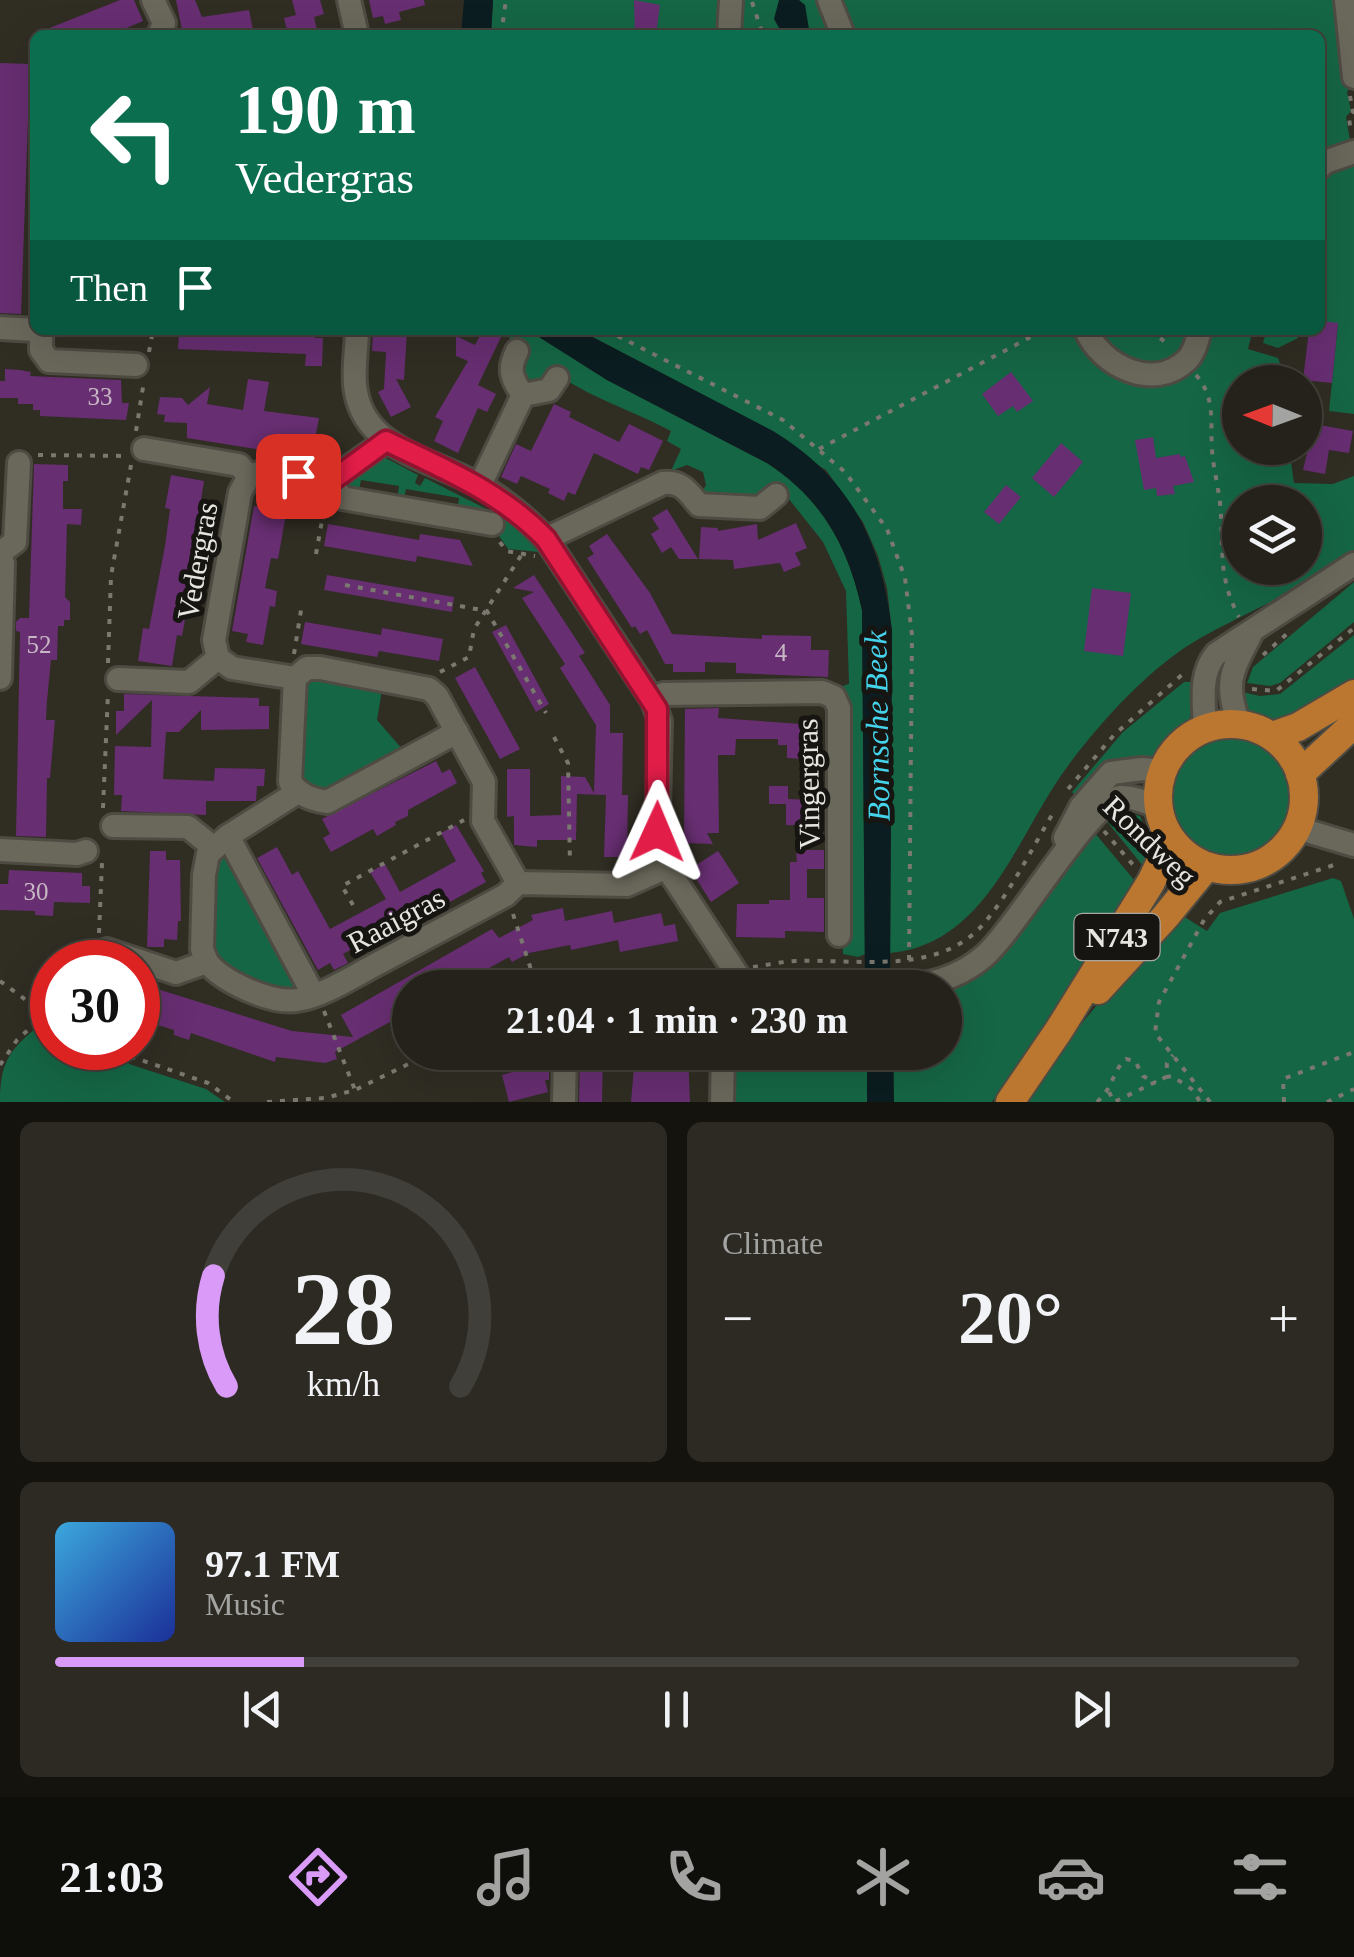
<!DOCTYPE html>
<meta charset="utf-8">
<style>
body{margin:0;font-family:"Times New Roman",serif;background:#2c2a23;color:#f1f3f6;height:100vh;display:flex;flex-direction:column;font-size:38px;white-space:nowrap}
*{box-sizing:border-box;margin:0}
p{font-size:32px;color:#a3a4a2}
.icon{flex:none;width:55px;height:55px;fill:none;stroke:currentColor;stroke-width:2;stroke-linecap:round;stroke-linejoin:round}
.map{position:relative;height:1102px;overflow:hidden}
.side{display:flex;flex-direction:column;gap:20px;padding:20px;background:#14130e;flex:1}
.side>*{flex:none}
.guide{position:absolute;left:30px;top:30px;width:1295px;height:305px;border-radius:15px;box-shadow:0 10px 40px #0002,0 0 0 2px #413f39;background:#0b6e4f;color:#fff;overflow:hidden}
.needle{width:65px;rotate:271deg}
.tools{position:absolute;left:1222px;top:365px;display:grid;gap:20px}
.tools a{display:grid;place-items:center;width:100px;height:100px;border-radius:50%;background:#24221a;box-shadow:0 10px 40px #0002,0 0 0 2px #413f39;font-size:50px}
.speed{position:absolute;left:30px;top:940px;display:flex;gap:20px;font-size:50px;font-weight:700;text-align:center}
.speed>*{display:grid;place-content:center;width:130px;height:130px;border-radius:50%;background:#24221a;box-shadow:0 10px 40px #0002,0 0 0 2px #413f39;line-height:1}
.speed .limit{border:15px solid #d22;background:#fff;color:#111}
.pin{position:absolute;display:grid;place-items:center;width:85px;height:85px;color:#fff;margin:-42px;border-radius:20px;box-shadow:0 5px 15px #0006}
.me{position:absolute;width:110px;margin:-55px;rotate:1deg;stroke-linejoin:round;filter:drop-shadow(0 0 8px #0008)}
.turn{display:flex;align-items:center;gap:35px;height:210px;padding:0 40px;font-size:45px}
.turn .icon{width:130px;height:130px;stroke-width:2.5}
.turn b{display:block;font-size:70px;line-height:85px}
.then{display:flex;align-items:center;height:95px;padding:0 40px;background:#0003;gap:20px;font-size:38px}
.big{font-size:75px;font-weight:700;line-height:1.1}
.side .widget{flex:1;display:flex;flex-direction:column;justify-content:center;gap:15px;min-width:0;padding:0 35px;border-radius:15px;background:#2c2a23}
.side .dial{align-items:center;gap:0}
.dial svg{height:260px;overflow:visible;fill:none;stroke:#413f39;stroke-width:7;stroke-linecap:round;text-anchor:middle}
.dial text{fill:#f1f3f6;stroke:none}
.song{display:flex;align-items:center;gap:30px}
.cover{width:120px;height:120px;border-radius:15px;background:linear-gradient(135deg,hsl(200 70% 55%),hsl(230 70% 35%))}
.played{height:10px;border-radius:5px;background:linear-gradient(90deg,#da9af7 20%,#413f39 20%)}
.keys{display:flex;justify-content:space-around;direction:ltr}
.heat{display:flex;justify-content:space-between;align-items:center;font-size:55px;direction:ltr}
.side .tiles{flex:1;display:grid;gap:20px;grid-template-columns:1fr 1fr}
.widget:last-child{grid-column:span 2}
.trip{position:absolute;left:392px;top:970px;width:570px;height:100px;border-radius:50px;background:#24221a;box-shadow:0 10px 40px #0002,0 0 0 2px #413f39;font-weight:700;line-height:100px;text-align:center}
.menu{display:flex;height:160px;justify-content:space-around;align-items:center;background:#0e0e0a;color:#a3a4a2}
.menu .icon{width:70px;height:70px}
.menu .on{color:#da9af7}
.menu b{font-size:45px;color:#f1f3f6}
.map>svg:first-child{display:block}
.green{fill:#156645;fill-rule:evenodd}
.water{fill:#0b1d20}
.building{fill:#672e71}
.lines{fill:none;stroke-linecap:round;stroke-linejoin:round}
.minor-casing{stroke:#4e4b43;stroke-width:28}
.major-casing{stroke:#4e4b43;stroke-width:32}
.path{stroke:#7a786f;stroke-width:4;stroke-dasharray:5 8;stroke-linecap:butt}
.minor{stroke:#6a675b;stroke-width:22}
.major{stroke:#bb7730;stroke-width:28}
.route-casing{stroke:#92132f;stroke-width:25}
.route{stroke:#e11d48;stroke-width:18}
.labels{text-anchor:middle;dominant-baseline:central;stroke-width:10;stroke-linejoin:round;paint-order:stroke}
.number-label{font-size:25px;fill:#c7b7c4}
.shield{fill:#171511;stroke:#a9a7a1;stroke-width:2.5}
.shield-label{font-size:28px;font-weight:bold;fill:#e7e5df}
.street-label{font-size:30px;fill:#e7e5df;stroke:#171511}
.water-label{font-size:32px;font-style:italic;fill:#45d3eb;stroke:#171511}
</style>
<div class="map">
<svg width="1354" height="1102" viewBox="0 0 1354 1102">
<rect width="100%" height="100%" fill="#302d23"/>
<g class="green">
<polygon points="493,0 1334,0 1350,87 1347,92 1351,111 1346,117 1350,140 1342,148 1354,164 1354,414 1329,411 1338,324 1320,321 1320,35 491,35"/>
<path d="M502,330H528L607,380L767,463C822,499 848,546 862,610L865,954L858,957L843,954V686L849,684L846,591L823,542L785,494L758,502L698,498L706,485L703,472L687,465L671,471L681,449L667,441L671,431C632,410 589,398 553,371L543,384L525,383L516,345Z"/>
<path d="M579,330H1299L1298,338L1278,348L1263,343L1265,336L1252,333L1248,349L1278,358L1284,374L1283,382H1240V448H1289L1294,483L1333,484L1354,476V552C1307,588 1253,609 1202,637C1151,666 1105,717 1070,763C1018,831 989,944 890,953L892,631L887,588L878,556L863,522L826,470L688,387ZM1240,502H1305V568H1240Z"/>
<polygon points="382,456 418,475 415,483 420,486 425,478 508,520 539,552 508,549 495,530 457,512 459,498 406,489 403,503 397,502 399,486 361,480 358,495 346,493 344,480"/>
<polygon points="1354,582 1354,622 1280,683 1270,686 1247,683 1253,667"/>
<polygon points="1354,635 1354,687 1266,727 1241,712 1242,692 1260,696 1280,694"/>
<polygon points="314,674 382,690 377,720 403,750 327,793 312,790 299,778 300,685"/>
<path d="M1184,682H1196C1188,696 1194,707 1189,721C1185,733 1156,761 1143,762C1132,762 1121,757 1111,763C1099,771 1088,788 1078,799L1072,792L1123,732Z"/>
<circle cx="1230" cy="798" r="61"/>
<path d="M1121,811L1140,816C1146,830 1152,852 1143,866L1104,818L1110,812Z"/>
<path d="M1094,832L1135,881L1078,981L992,1102H894L893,1053L945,1052V990C996,979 1062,874 1094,832Z"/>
<polygon points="219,850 232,853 300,990 294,992 219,967 214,959 211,896"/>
<polygon points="1333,878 1341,881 1354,919 1354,1102 1025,1102 1063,1046 1175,911 1207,931 1220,913"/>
<path d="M43,1022L52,1027V1048H94L132,1065L206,1089L225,1102H0C0,1059 11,1049 43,1022Z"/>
<polygon points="731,1053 867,1053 867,1102 728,1102"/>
</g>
<g class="water">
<polygon points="464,0 493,0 491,35 461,35"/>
<polygon points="779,0 799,0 805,5 810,35 783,35 774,19"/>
<path d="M528,330H579L773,431C851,478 882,543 892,631L890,987H865L862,610C848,546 822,499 767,463L607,380Z"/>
<polygon points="867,1053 893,1053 894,1102 867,1102"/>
</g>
<g class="building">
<polygon points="120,0 134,0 143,21 110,35 32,35"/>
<polygon points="176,0 195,0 202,17 249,10 254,35 183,35"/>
<polygon points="292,0 320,0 324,14 314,17 318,35 288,35 284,18 296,15"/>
<polygon points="369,0 424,0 425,5 399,12 401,20 385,24 383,16 373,18"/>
<polygon points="634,0 660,5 656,35 635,35"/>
<polygon points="0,63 30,64 21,314 0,313"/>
<polygon points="1320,321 1338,323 1332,383 1303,380 1309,330 1320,330"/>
<polygon points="189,330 316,330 315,338 323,338 322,366 305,366 306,354 178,349 179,332"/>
<polygon points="383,330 407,330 404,380 396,379 411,407 391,417 378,392 384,389 386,352 372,351 373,332 383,333"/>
<polygon points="483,330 501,337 478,385 496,394 487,412 478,408 458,453 434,441 443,421 435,417 468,361 456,356 456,336 475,345"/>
<polygon points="5,369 20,370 31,372 30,376 121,380 122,403 129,403 126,420 40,416 40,410 33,410 33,404 18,404 18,398 0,398 0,381 5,381"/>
<polygon points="1011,372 1033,401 1017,412 1013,406 998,416 982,394"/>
<polygon points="248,379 269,382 264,411 319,418 316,434 328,436 324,460 187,438 187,423 164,422 165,415 157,414 160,397 182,398 188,405 210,387 207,404 243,410"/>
<polygon points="554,404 571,412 569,417 619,442 629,424 663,441 649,470 641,467 638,474 594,453 575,495 568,492 564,501 548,493 550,489 521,476 517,484 501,477 516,444 531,451"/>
<polygon points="1314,424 1353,431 1349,453 1329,450 1325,474 1303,470"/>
<polygon points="1153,437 1156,458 1180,454 1180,457 1185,456 1194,482 1173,486 1175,494 1157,496 1156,488 1144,490 1135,440"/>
<polygon points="1061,443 1083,462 1054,497 1032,478"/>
<polygon points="34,464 68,465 68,481 63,481 63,509 82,509 81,525 67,524 65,597 70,602 70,620 64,620 64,626 58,626 57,660 51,660 47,701 46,720 55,720 50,778 47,778 46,837 16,836 20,632 16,631 16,622 20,618 29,618"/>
<polygon points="171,475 204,481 199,513 204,514 199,541 182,636 177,635 172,666 138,661 143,628 149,629 165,546 170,509 165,508"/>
<polygon points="1006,485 1021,497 999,524 984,512"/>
<polygon points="271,501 288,503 278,559 271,558 265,588 277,591 275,607 270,606 263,645 246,642 248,634 232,631 254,506 270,509"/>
<polygon points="667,509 698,559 679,559 671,547 662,553 651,534 659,529 652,518"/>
<polygon points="796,523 807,548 795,553 801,565 784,572 780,563 734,569 733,560 699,559 701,527 718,528 718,531 757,524 758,540"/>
<polygon points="328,524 419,540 420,534 460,540 473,566 417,556 416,562 324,546"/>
<polygon points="607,534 650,593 672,634 762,639 762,635 811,636 811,650 829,650 828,677 736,673 736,663 705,662 705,672 673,672 673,664 665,664 647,630 640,634 635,626 632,628 587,558 594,554 589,546"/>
<polygon points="327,575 454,597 452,612 324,590"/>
<polygon points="534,575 585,653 579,656 610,705 610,733 623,733 622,795 628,795 627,857 604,857 606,795 577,794 576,840 537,840 537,847 514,845 514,816 507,817 507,769 530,769 530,816 561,815 561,776 585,777 594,793 596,725 560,668 565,664 522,598 534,592 513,588"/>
<polygon points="1092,588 1131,593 1123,656 1084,651"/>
<polygon points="305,622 381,635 382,628 443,639 439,661 379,651 377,657 301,644"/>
<polygon points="506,625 549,704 536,712 492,632"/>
<polygon points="475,667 520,749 500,759 455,678"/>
<polygon points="124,694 259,698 259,706 269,706 269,729 201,730 201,710 179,732 166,732 163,779 214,781 215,768 265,769 264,786 257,786 256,801 206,801 206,815 121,811 122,795 114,795 115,746 151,747 152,700 116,735 116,711 124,711"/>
<polygon points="719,708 718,718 816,725 815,745 803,745 803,759 787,758 787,745 778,745 778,739 736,739 735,755 718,755 719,833 707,833 713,844 684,843 685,709"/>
<polygon points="436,761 442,773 450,769 457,783 408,810 408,816 395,822 396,825 377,836 373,829 331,852 323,838 330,834 322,819"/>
<polygon points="769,786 788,786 788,799 816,800 816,814 808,814 809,825 786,825 786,804 769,804"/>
<polygon points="456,825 484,871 481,873 486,882 374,944 371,938 343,954 348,963 334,970 330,963 318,970 257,858 277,847 292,875 298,871 330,929 386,899 370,872 385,864 400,892 456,861 441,833"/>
<polygon points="796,850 824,850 824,869 807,869 807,898 824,898 824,932 785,931 785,938 736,937 737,904 769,904 769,900 790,900 790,862 797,862"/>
<polygon points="150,851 166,851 166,860 180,860 181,921 178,921 177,940 164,939 164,947 147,947"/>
<polygon points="718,851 739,883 711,902 690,869"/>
<polygon points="9,870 82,873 82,886 90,886 90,903 54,902 53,916 35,915 35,911 0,910 0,884 8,884"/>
<polygon points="563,908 565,921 612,911 614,923 661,913 664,926 675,924 678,941 620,952 618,940 571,950 570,945 529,953 512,962 509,957 453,988 410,988 410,1011 335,1052 337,1059 325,1063 276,1057 275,1062 191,1033 189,1040 174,1035 174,1030 138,1019 138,983 292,1031 353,1037 341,1015 492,929 499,938 533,920 531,915"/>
<polygon points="580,1052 603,1052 602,1102 579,1102"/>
<polygon points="662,1052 688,1054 690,1102 631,1102 634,1067 662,1068"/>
<polygon points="549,1062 549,1080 545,1080 548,1092 509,1102 502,1075"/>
</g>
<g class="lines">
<g class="minor-casing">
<g id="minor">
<polyline points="153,0 164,23 159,35"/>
<polyline points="349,0 357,35"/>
<polyline points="829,0 843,35"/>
<polyline points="1346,0 1354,77"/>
<polyline points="729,35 731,0"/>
<polyline points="1320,167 1325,162 1354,152"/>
<polyline points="0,328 35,330"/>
<polyline points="41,330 41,350 49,361 136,365"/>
<path d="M357,330C357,349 352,373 356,392C366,451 436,460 480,486C505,500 526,518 546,539L653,701L660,721L657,853L746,988"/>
<path d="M1086,330C1101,366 1154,392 1187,360C1195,352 1197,340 1200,330"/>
<path d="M517,351C508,369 511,378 523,395"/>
<polyline points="523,395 549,390 557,378"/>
<polyline points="144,449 239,465 249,476 265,471 330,481 386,441"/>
<polyline points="249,476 240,493 214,640 218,658 232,668 295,678 307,668 320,668 429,689 437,696 484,782 483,821 518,883"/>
<polyline points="330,481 342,498 492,524"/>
<polyline points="480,485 523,395"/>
<path d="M546,539L663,483C682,481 688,492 699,505L760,508L776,495"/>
<polyline points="0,553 15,542 19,463"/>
<polyline points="0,558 3,563 0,678"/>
<path d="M295,678L290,782C301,796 310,799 327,802L457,732"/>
<polyline points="118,679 189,682 218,658"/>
<polyline points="653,701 663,694 822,692 834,697 839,708 839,935"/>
<path d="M1239,724C1224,683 1231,672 1251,634"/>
<path d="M1205,729C1204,703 1199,674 1216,654L1354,564"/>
<polyline points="113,826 188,827 214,848"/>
<polyline points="1297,828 1354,845"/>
<polyline points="228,836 313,994"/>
<polyline points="1065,838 1081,807 1111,773 1142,769 1162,771"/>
<polyline points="0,850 77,854 86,851"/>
<path d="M107,950L176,973L207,962C223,982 271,1004 297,1000C323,996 352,977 375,965C418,942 462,919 506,895L518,883L627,885L665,868"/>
<polyline points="207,962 202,949 204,875 208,854 228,836 298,792"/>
<path d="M767,988C837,979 923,1007 982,958C1015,932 1088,802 1121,797C1132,796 1147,803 1158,806"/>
<polyline points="564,1102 565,1052"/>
<polyline points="722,1102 723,1052"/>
</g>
</g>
<g class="major-casing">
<g id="major">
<circle cx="1231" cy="797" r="73"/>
<polyline points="1272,736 1298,727 1354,694"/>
<polyline points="1300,774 1354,724"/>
<polyline points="1098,990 1165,917 1206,867"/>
<polyline points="1010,1102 1059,1030 1151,882 1171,840"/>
</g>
</g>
<g class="path">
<polyline points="752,2 763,35"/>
<polyline points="501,35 506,0"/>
<polyline points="1350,96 1353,112 1349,118 1351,133"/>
<polyline points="606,330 783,420 845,472 887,529 905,578 912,635 909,960"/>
<polyline points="1150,330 1170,346"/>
<polyline points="149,352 153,330"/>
<path d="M1196,375C1216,398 1210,421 1212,449C1213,467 1218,485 1220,503C1224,547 1217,576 1239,617"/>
<polyline points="136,431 144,381"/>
<polyline points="819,449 1044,330"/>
<polyline points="38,455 128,456"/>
<polyline points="500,542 506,551 535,556"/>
<polyline points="316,554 324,509"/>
<polyline points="345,585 487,611 546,713"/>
<polyline points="294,654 302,604"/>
<polyline points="1263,655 1289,632"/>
<polyline points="108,663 111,576 131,465"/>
<polyline points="440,672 469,657 474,629 522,554"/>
<polyline points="1252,689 1276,691 1354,628"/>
<polyline points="554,737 568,763 570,863"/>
<polyline points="1068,789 1114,735 1184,673"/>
<polyline points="103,808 108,693"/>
<polyline points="1104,831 1134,866"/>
<polyline points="353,905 342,886 464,820"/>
<polyline points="513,914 537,988"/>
<polyline points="99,933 102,863"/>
<path d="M753,967C768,965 784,961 799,961C861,959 942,976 986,921C1013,888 1033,846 1055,810"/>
<polyline points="0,981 52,1019"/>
<polyline points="625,988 714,972"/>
<polyline points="324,1011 355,1090"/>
<polyline points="106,1048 208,1083 234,1102"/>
<polyline points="632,1060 632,1052"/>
<polyline points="0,1065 17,1040 52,1008"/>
<polyline points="1166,1077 1172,1076 1193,1090 1200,1102"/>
<polyline points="1109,1092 1114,1102 1166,1077 1167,1063 1173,1055"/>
<polyline points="267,1102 325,1098 355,1090 433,1052"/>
<path d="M1097,1102C1114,1087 1112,1071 1126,1059L1135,1061L1143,1076L1156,1083"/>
<polyline points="1210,1102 1155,1033 1159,1002 1204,920 1220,902 1340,863"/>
<polyline points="1284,1102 1283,1079 1354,1052"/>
<polyline points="1327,1102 1354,1089"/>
</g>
<use href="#minor" class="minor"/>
<use href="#major" class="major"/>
</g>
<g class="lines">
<g class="route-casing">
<path id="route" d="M298,476L330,482L386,441C444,469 501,492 546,539L657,709V832"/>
</g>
<use href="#route" class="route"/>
</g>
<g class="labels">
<g class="number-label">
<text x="100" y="396">33</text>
<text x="39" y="644">52</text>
<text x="781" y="652">4</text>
<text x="36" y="891">30</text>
</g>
<rect class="shield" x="1074.5" y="914" width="85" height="46" rx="8"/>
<g class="shield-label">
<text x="1117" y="937">N743</text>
</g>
<g class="street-label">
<text transform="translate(197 561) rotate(-80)">Vedergras</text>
<text transform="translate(808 784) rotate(-91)">Vingergras</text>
<text transform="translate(1150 841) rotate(44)">Rondweg</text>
<text transform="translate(396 920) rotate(-28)">Raaigras</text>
</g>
<g class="water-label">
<text transform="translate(877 726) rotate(-91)">Bornsche Beek</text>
</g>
</g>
</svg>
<div class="tools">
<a><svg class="needle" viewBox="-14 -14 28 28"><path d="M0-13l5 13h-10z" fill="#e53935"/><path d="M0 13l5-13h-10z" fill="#a3a4a2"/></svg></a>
<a><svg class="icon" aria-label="layers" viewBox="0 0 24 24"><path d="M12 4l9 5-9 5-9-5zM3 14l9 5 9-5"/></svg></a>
</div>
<div class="speed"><div class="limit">30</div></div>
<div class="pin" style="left:298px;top:476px;background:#d93025"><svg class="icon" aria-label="arrive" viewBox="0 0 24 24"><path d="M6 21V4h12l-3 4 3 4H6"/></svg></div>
<svg class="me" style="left:657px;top:832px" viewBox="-20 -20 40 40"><path d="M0-17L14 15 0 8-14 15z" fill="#e11d48" stroke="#fff" stroke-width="4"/></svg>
<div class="trip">21:04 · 1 min · 230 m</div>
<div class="guide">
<div class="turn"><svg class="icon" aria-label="left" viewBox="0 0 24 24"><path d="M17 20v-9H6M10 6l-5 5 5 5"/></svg><div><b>190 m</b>Vedergras</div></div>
<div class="then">Then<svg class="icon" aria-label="arrive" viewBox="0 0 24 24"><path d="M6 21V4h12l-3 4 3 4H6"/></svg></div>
</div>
</div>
<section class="side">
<div class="tiles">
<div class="widget dial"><svg viewBox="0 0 100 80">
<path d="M14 69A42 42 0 1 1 86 69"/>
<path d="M14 69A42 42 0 0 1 10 35" stroke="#da9af7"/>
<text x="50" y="56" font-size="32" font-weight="700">28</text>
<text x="50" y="72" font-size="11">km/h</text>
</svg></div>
<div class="widget"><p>Climate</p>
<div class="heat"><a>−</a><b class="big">20°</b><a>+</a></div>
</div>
<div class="widget">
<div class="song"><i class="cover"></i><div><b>97.1 FM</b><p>Music</p></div></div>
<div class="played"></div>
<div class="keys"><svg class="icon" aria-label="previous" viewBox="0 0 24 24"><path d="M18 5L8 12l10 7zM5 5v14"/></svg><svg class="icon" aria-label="pause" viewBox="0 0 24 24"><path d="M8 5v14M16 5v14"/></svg><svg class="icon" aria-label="next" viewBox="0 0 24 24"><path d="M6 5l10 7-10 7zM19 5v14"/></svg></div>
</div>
</div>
</section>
<nav class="menu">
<b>21:03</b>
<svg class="icon on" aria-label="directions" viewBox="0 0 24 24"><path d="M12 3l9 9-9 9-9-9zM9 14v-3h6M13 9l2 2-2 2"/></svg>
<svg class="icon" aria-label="music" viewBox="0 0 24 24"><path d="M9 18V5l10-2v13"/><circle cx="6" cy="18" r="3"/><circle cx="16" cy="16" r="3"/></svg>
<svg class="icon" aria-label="phone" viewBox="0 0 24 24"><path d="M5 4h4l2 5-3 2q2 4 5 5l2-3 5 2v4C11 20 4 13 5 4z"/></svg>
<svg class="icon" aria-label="climate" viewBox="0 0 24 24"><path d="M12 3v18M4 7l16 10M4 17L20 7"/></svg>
<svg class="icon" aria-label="car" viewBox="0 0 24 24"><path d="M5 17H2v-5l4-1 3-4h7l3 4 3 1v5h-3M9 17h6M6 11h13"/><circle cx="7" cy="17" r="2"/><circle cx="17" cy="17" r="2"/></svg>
<svg class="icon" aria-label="filters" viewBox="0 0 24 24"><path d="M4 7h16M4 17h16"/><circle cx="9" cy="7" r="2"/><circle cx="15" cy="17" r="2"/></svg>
</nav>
